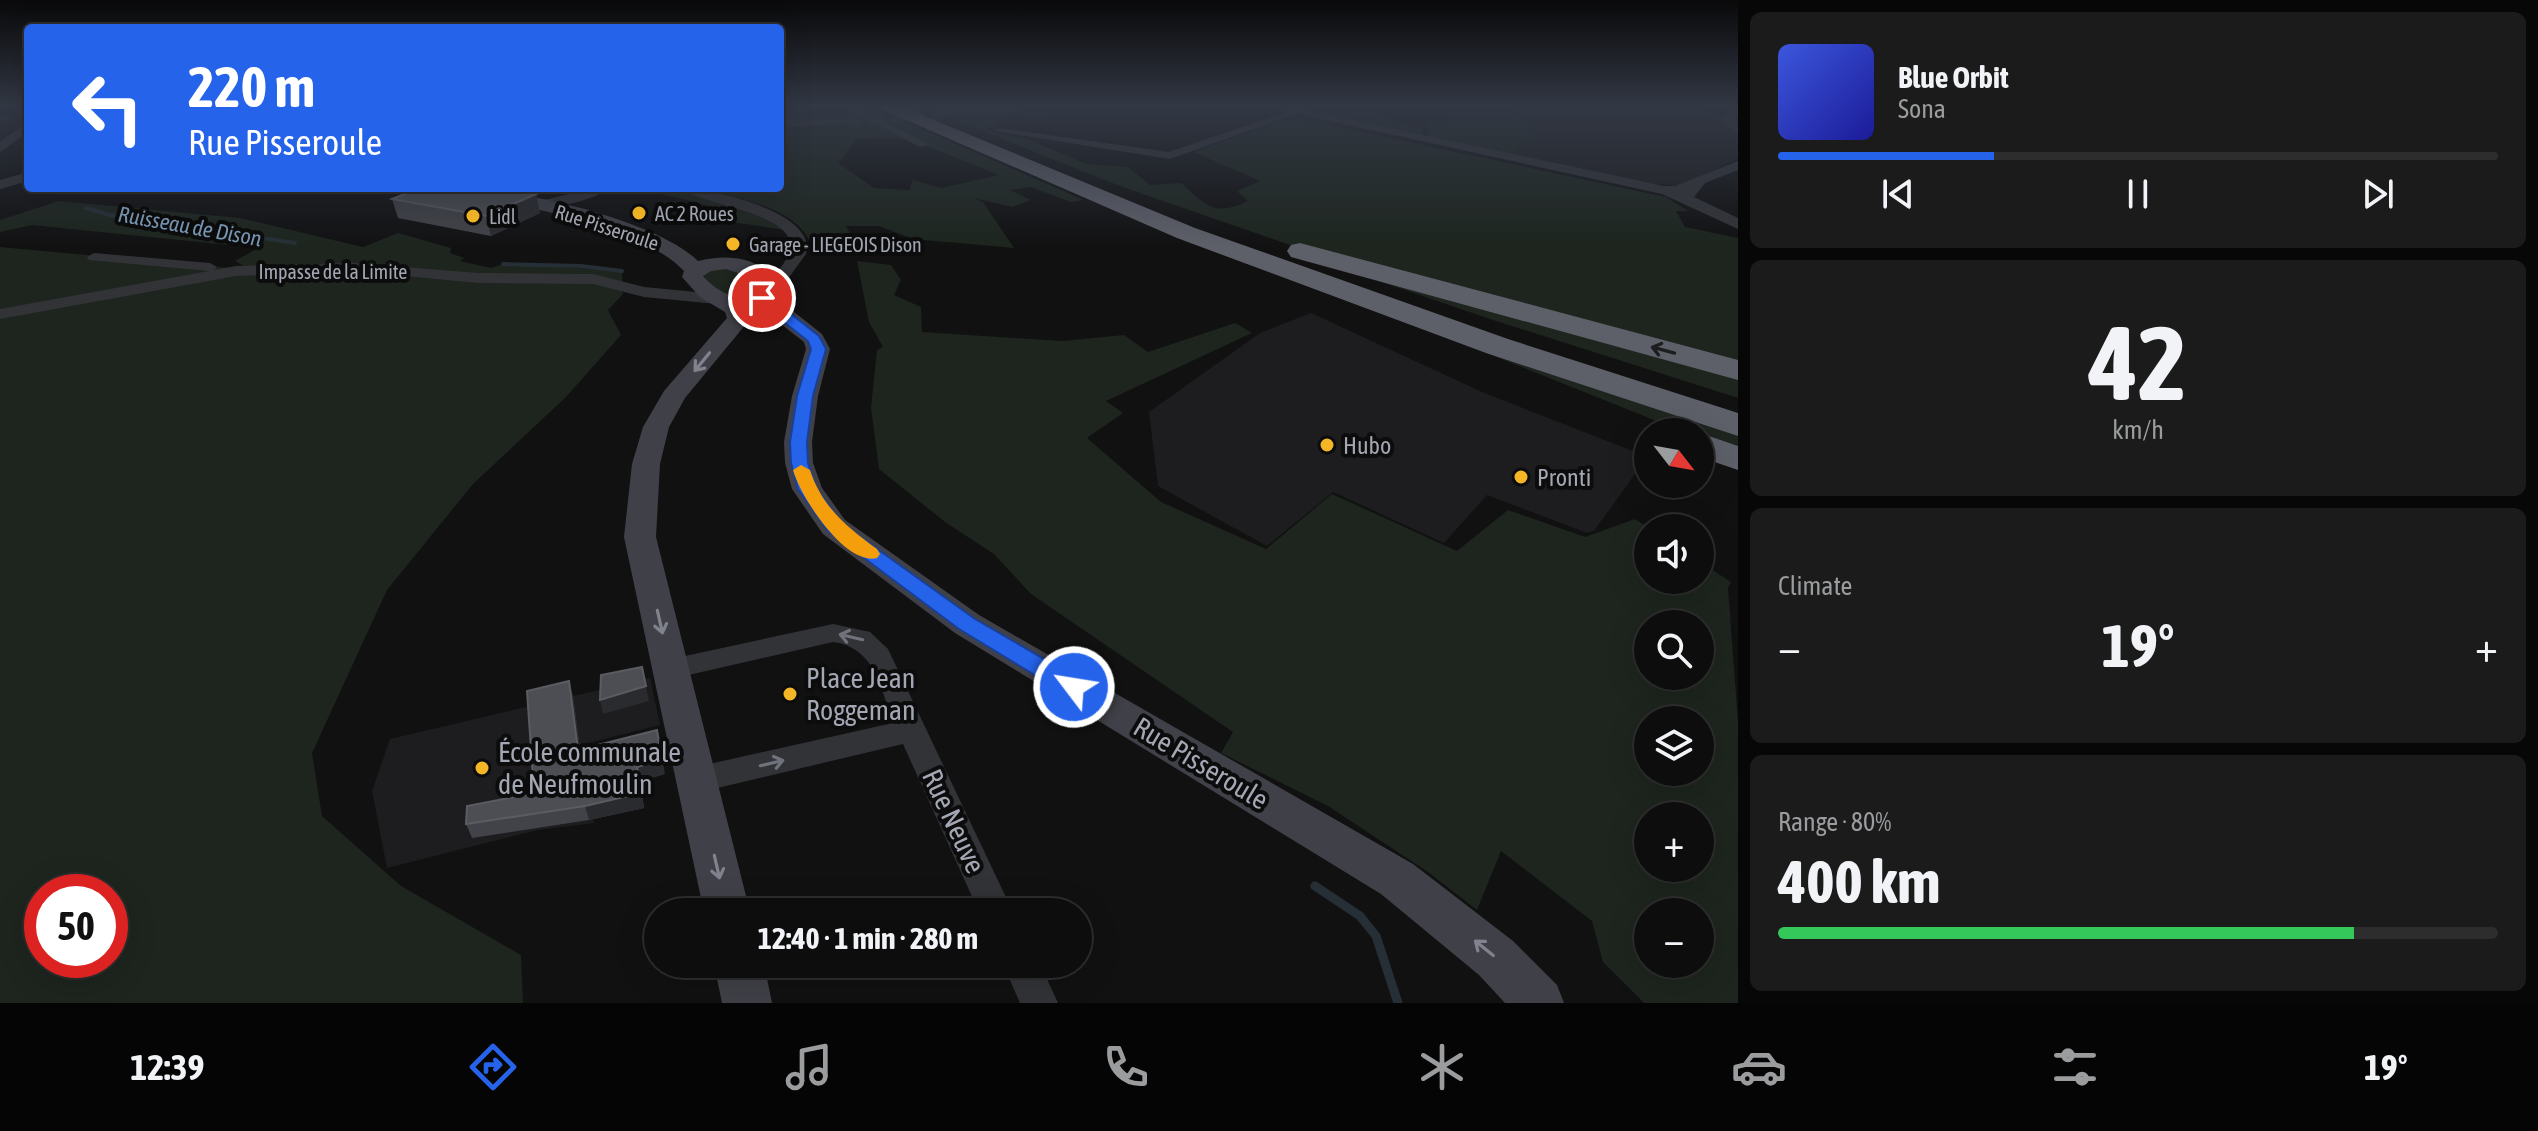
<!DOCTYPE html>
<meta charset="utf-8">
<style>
body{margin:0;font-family:"Asap Condensed",sans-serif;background:#1b1b1c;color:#f1f3f6;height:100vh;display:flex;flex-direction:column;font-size:30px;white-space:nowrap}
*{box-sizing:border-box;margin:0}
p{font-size:26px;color:#9a9c9e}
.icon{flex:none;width:44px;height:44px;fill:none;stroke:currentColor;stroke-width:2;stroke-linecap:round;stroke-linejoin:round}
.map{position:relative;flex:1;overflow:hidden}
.side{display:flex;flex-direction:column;gap:12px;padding:12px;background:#070708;width:800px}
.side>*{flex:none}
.hud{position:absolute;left:24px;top:24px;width:760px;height:168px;border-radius:8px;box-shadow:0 8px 32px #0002,0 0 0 2px #2d2d2e;background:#2563eb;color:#fff;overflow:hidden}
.needle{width:52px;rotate:121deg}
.controls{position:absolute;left:1634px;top:418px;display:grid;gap:16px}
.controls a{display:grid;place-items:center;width:80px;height:80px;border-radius:50%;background:#0d0d0e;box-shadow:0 8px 32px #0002,0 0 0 2px #2d2d2e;font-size:40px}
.speed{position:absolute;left:24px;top:874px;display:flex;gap:16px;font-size:40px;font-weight:700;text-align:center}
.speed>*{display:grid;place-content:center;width:104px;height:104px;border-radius:50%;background:#0d0d0e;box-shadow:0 8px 32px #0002,0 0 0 2px #2d2d2e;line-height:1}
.speed .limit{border:12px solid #d22;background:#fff;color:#111}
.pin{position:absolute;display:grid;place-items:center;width:68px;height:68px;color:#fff;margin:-34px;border:4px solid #fff;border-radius:50%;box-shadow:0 2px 8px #0007}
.me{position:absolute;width:88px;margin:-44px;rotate:301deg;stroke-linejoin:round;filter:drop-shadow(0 0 6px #0008)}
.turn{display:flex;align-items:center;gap:28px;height:168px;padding:0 32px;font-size:36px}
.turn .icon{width:104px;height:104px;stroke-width:2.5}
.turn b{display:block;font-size:56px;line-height:68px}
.big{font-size:60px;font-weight:700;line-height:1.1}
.side .widget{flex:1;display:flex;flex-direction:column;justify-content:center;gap:12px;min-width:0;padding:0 28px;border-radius:12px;background:#1b1b1c}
.side .dial{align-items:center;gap:0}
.dial b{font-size:104px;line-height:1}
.song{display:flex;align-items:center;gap:24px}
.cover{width:96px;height:96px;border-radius:12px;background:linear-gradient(135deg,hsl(230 70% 55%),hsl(240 70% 35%))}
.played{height:8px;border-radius:4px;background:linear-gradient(90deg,#2563eb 30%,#2d2d2e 30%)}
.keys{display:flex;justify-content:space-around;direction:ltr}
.heat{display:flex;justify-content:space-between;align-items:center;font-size:44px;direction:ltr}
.charge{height:12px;border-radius:6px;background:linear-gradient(90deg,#34c759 80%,#2d2d2e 0)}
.trip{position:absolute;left:644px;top:898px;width:448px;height:80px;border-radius:40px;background:#0d0d0e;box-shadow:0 8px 32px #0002,0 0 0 2px #2d2d2e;font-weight:700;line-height:80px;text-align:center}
.dock{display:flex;height:128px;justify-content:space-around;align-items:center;background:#050506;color:#9a9c9e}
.dock .icon{width:56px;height:56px}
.dock .active{color:#2563eb}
.dock b{font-size:36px;color:#f1f3f6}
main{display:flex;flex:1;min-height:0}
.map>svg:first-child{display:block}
.built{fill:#1d1d1f}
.green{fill:#1d251e;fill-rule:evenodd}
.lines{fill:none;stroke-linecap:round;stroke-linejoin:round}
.stream-far2{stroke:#272f36;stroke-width:3}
.stream-far1{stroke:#272f36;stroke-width:4}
.stream{stroke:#272f36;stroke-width:9}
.tertiary-tunnel{stroke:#2e2f32;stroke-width:14;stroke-dasharray:14 7;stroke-linecap:butt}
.minor{fill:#323337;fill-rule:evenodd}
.tertiary{fill:#323337;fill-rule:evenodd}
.secondary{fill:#404148;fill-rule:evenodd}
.motorway{fill:#5e6069;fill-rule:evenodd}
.wall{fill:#424348}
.shaded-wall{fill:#2a2b2e}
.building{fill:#4d4e54;stroke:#5a5c62;stroke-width:2}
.oneway{stroke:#1c1d1f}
.oneway2{stroke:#80838e}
.oneway3{stroke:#70737b}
.route{fill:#2563eb;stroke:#184099;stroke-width:2}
.slow{fill:#f59e0b}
.poi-dot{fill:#f4b627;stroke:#0c0c0d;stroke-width:3}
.labels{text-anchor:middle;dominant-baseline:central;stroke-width:8;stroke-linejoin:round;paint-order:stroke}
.far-poi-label{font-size:20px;fill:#a2a7b3;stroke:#0c0c0d;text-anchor:start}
.far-street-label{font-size:20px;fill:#a2a7b3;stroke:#0c0c0d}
.far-water-label{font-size:22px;font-style:italic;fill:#7794b0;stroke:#0c0c0d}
.poi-label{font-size:24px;fill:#a2a7b3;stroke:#0c0c0d;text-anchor:start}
.near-poi-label{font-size:28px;fill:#a2a7b3;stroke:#0c0c0d;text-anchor:start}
.near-street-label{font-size:28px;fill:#a2a7b3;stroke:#0c0c0d}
</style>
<main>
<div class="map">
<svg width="1738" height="1003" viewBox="0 0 1738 1003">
<rect width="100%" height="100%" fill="#111112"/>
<g class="built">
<polygon points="1507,106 1681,106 1722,114 1723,122 1738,131 1738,158 1681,186 1645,183 1508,155 1535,128"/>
<polygon points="1311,313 1482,392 1643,455 1640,467 1594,531 1587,533 1487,495 1444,543 1333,492 1267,546 1158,486 1149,412 1260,333"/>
<polygon points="650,678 660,725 580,745 594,823 538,830 387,868 372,791 390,739"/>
</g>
<g class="green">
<path d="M780,106H868L1084,200L1071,202L1031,187L1010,190L1031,200L1012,207L973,198L983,202L1014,248L913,239L879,226H846L858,248L813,250C801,206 739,200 701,188H780V130L840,123L780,122ZM906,138L999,175L941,188L913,180L909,190L874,188L838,163L857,139Z"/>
<path d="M920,106H1000L953,114L1049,106H1109L1121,115L1114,119L1065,112L1042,123L1014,118L998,122L987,130L1027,139L1086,164L1128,167L1150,185L1181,183C1207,206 1214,217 1248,201L1237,191L1260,181L1194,152L1285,119H1301L1666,197L1688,211H1676L1685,227L1738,238V367L1293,246L1120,186Z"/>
<polygon points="1277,106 1374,106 1399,123 1422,128 1423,136"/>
<polygon points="1427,106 1507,106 1535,128 1536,136 1508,155 1429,138 1425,122 1447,121"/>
<path d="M630,188H676L766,219L786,230L711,219L721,213L733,214C699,201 665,195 630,188Z"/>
<path d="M59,201L240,218L363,247L398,233L451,248L450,253L464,258L460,261L491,268L503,264L534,265L622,271L623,294L608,310L621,335L566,397L473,484L387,590L312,753L322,816L401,886L521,955L523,1003H0V247L251,270L235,261L258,248L32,225L0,232V220ZM42,892H110V960H42Z"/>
<polygon points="1308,257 1738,375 1738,398 1490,319"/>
<path d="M857,261L891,265L901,280L894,295L921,307L922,332L1062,341L1124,335L1148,352L1235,323L1252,333L1106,401L1123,413L1087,438L1161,502L1266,549L1332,494L1457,551L1508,510L1585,537L1635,519L1649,528L1648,580H1700V562L1731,582L1728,588L1738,722V1003H1644L1603,962L1592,921L1501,851L1477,910L1428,872L1328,806L1221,753L1233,732L1031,594L994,554L945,522L879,469L871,408L877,350L883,347L869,322ZM1648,624H1700V676H1648ZM1648,720H1700V772H1648ZM1700,816V868H1648V816ZM1648,912H1700V964H1648Z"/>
<path d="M725,267L747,276L756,287V292C735,301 717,293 703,276L706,271Z"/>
<polygon points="1439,334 1738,434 1738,453 1700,438 1700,432 1684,432"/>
</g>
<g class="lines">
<polyline class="stream-far2" points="0,118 9,119"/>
<g class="stream-far1">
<polyline points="86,208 110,215 295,243"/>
<polyline points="503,264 581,266 622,271"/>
</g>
<polyline class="stream" points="1315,886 1360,916 1376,936 1398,1003"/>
<polyline class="tertiary-tunnel" points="848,120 946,112"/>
<g class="minor">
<polygon points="842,106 855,106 930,145 920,147"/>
<polygon points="1292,110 1301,112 1170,159 994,131 999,128 1169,152"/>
<path d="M594,188L598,189V195C583,201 554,211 540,201Z"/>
<polygon points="94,253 210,263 217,267 214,270 236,266 353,263 478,273 593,274 644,287 717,294 725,299 717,304 644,297 593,284 478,283 353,271 236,276 0,319 0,309 209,271 89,260 87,257"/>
<path d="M833,624L870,632L888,649L1013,912H979L903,744L696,793L685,789L681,780L685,771L696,767L893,723C881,689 875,647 833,642L671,679L661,676L657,669L661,662L671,659Z"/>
<polygon points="1003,964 1040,964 1058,1003 1020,1003"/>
</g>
<g class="tertiary">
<polygon points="973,106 1030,106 1024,110 946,116 940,112 946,108"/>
<polygon points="1262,106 1286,106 1664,186 1675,186 1738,161 1738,170 1705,183 1694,197 1738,218 1738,229 1662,194"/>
<polygon points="1738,106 1738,116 1734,119 1738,123 1738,134 1720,119"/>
<polygon points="848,116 854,120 852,123 780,128 780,120"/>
<polygon points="28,122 28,132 0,152 0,142"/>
<polygon points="28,172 28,181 0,189 0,180"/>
<path d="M681,188C710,188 818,212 806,254L777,294H763L761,290C770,278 787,265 790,249C797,213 700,205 681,188Z"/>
</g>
<g class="secondary">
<path d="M456,188C516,188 655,219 698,261C731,253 764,257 781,290L775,297L822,334L830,349L818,396L812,442L813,463L822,488L845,520L979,615L1413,864L1513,941L1557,985L1564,1003H1505L1479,975L1381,894L955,633L823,534L792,489L785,463L784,442L792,396L806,349L804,342L759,307L747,309L749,319L746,324L685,398L669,427L660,464L656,537L750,912H704L624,537L632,464L643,427L664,391L727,318L725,312L700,297L682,277L684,271C638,223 523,208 459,192ZM726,269L750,277L759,289C740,305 717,292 703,276L711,271Z"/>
<polygon points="714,964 764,964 772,1003 722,1003"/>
</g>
<g class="motorway">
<polygon points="874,106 900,106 1195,228 1508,339 1738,413 1738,436 1486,353 1177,238"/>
<polygon points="1300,243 1738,360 1738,380 1291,257 1287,251 1291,245"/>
<polygon points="1700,433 1738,446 1738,470 1700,457"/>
</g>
</g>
<g class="wall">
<polygon points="536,194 540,213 491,236 398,218 392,199"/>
<polygon points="569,681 573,696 580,749 665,774 640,781 644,808 589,820 472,838 466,824 534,793"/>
</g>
<g class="shaded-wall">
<polygon points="536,194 540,213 491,236 486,216"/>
<polygon points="642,667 649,701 603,714 600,700"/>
<polygon points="569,681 573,696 582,764 578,750"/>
<polygon points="657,730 665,774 640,781 644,808 589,820 585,806 637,767"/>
</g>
<g class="building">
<polygon points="420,188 506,188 536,194 486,216 392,199"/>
<polygon points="642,667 646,686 600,700 601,675"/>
<polygon points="569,681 578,750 657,730 662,760 637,767 641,793 585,806 466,824 467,806 534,793 527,691"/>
</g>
<defs><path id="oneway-shaft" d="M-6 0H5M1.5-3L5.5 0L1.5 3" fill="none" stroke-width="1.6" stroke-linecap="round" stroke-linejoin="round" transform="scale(2)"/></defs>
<use class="oneway" href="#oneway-shaft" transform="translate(1663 350) rotate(-165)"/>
<g class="oneway2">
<use href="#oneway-shaft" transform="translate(702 362) rotate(129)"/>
<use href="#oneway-shaft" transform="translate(660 622) rotate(77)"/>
<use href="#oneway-shaft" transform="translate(717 867) rotate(77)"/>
<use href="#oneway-shaft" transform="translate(1484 948) rotate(-141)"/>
</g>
<g class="oneway3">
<use href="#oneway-shaft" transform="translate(851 637) rotate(-167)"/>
<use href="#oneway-shaft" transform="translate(772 763) rotate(-13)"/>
</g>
<linearGradient id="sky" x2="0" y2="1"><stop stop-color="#09090a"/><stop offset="0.43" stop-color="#323844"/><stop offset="1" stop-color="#323844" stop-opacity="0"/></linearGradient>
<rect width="1738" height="247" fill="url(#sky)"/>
<polygon class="route" points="757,295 767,295 819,336 826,349 813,396 807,442 808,463 816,488 841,523 975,619 1082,681 1086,687 1082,694 1074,696 1066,694 959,629 828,531 798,489 791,463 790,442 797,396 811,349 808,341 757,301"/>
<path class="slow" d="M801,465L810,470C822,507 847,527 877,549L880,554L877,558C845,566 800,496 793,470Z"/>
<g class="poi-dot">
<circle cx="639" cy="213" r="8"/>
<circle cx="473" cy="216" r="8"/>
<circle cx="733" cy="244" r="8"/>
<circle cx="1327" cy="445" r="8"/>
<circle cx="1521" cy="477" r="8"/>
<circle cx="790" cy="694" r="8"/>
<circle cx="482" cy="768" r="8"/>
</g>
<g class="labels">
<g class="far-poi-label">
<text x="655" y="213">AC 2 Roues</text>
<text x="489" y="216">Lidl</text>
<text x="749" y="244">Garage - LIEGEOIS Dison</text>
</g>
<g class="far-street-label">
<text transform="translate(607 227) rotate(18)">Rue Pisseroule</text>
<text x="333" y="271">Impasse de la Limite</text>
</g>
<g class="far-water-label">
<text transform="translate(190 226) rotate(10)">Ruisseau de Dison</text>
</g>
<g class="poi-label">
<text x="1343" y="445">Hubo</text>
<text x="1537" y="477">Pronti</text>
</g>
<g class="near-poi-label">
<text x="806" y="678">Place Jean<tspan x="806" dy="32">Roggeman</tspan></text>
<text x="498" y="752">École communale<tspan x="498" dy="32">de Neufmoulin</tspan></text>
</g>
<g class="near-street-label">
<text transform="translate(1201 763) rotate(31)">Rue Pisseroule</text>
<text transform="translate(954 821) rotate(65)">Rue Neuve</text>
</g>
</g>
</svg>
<div class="controls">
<a><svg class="needle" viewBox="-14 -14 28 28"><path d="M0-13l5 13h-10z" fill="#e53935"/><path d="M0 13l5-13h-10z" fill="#9a9c9e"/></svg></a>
<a><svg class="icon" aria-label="sound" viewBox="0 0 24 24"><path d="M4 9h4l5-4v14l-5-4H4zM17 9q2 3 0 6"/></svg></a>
<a><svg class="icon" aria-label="search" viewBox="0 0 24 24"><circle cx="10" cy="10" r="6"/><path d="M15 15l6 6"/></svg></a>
<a><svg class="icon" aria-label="layers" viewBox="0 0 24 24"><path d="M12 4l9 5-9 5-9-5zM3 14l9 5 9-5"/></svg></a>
<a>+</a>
<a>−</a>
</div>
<div class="speed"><div class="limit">50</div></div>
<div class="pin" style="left:762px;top:298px;background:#d93025"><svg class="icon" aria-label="arrive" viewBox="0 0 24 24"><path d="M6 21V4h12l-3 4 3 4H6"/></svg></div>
<svg class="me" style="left:1074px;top:687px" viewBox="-20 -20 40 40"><circle r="17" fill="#2563eb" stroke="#fff" stroke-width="3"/><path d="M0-11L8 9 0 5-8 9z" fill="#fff"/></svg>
<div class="trip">12:40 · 1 min · 280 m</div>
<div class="hud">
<div class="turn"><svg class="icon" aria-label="left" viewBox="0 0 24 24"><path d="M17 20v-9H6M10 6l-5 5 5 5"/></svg><div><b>220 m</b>Rue Pisseroule</div></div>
</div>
</div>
<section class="side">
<div class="widget">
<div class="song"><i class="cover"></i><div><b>Blue Orbit</b><p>Sona</p></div></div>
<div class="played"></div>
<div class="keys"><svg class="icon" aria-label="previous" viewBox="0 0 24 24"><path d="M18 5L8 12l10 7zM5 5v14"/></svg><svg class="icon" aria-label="pause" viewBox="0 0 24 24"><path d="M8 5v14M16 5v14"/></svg><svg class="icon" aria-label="next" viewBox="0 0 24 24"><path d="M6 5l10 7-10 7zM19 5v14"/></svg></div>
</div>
<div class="widget dial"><b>42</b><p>km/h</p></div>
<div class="widget"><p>Climate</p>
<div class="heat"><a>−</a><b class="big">19°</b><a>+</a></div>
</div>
<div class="widget"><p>Range · 80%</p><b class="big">400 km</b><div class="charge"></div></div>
</section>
</main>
<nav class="dock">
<b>12:39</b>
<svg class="icon active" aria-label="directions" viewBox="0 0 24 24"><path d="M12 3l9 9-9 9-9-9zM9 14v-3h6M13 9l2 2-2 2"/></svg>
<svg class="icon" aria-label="music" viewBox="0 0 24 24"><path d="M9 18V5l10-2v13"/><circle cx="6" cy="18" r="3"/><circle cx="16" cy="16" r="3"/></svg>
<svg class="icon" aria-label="phone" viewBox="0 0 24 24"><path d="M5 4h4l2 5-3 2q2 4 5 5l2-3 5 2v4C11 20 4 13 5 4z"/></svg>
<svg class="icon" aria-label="climate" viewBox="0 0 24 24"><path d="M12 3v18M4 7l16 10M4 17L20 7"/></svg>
<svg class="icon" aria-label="car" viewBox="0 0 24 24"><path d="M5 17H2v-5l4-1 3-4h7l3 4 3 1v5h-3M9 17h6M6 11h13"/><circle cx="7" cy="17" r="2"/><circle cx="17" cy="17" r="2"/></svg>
<svg class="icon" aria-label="filters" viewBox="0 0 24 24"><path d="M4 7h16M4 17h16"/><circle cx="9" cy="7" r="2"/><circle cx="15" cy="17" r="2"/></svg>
<b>19°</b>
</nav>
